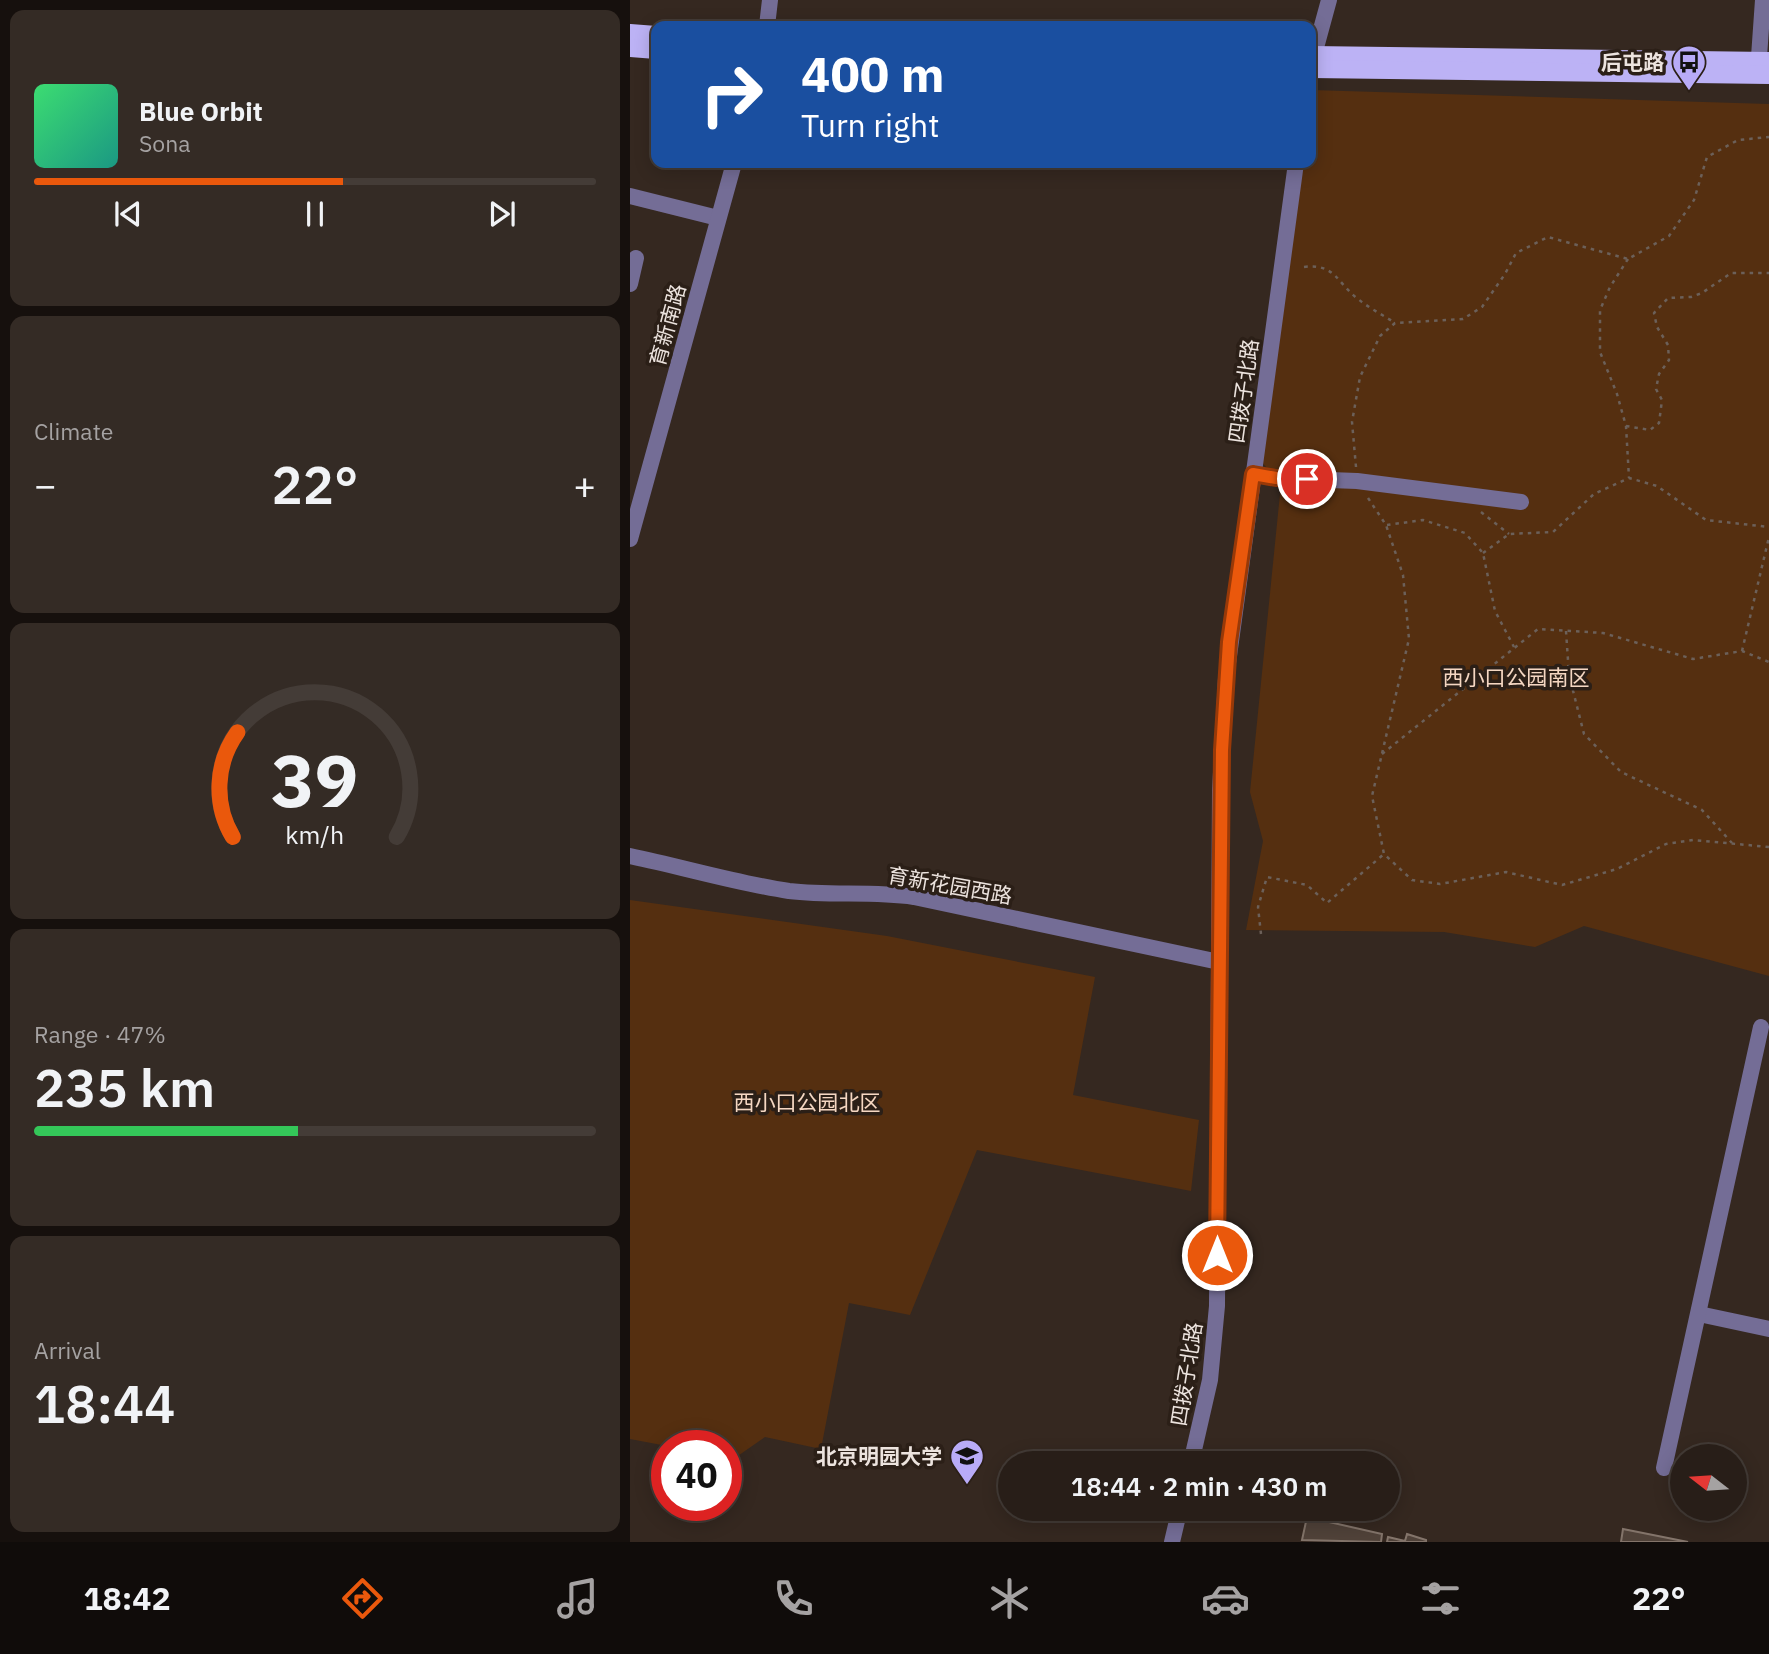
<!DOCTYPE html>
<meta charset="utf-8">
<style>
body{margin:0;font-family:"IBM Plex Sans","Noto Sans SC",sans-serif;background:#342b25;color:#f1f3f6;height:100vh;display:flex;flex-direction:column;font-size:26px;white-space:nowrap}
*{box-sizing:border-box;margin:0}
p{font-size:23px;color:#a5a2a2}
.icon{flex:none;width:38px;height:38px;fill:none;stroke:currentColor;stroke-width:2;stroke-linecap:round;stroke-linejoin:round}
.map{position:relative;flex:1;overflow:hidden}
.side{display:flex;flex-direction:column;gap:10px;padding:10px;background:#16100d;width:630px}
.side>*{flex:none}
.hud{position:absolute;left:21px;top:21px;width:665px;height:147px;border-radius:14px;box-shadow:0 4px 18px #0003,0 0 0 2px #443c37;background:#1a4fa0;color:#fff;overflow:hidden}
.needle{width:46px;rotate:287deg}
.controls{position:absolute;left:1040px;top:1444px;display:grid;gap:14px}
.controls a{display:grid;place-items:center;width:77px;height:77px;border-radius:50%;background:#281e18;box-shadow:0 4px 18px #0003,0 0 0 2px #443c37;font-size:35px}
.speed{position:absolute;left:21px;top:1430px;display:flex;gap:14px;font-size:35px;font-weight:700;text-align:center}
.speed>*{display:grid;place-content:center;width:91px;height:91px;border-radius:50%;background:#281e18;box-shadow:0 4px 18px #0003,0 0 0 2px #443c37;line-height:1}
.speed .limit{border:10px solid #d22;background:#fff;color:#111}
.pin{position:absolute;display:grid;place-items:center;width:60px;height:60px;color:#fff;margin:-30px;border:4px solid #fff;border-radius:50%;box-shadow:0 2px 7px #0007}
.me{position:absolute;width:77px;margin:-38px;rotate:0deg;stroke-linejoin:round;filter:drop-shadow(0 0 5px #0008)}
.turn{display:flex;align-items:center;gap:24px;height:147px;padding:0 35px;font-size:32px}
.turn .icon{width:91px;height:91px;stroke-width:2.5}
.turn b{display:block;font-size:49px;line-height:60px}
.big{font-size:52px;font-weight:600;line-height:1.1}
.side .card{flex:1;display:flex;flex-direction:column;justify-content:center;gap:10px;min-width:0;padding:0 24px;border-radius:14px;background:#342b25}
.side .dial{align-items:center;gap:0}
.dial svg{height:182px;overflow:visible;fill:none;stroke:#443c37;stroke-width:7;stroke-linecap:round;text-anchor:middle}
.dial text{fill:#f1f3f6;stroke:none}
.song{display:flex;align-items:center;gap:21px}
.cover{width:84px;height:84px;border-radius:10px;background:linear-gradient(135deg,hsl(140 70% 55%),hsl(170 70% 35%))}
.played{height:7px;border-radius:4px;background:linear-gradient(90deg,#ea580c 55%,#443c37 55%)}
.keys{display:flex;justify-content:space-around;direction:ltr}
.heat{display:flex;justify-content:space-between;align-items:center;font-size:38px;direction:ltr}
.charge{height:10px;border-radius:5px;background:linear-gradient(90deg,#34c759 47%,#443c37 0)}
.trip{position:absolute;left:368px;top:1451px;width:402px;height:70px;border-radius:35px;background:#281e18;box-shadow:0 4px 18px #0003,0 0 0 2px #443c37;font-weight:600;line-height:70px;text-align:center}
.tab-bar{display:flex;height:112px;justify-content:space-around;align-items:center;background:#100c0a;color:#a5a2a2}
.tab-bar .icon{width:49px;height:49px}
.tab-bar .selected{color:#ea580c}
.tab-bar b{font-size:32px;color:#f1f3f6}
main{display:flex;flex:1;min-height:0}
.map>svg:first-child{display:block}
.green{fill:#552f10}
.building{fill:#504239;stroke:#83746a;stroke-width:2}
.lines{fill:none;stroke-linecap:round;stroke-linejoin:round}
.path{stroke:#6c6059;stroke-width:2.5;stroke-dasharray:3.5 5;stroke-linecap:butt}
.minor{stroke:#746d96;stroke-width:16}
.major{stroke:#bcb2f5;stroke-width:18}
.route-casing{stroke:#983908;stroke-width:18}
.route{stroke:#ea580c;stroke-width:12}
.labels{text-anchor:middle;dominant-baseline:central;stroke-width:7;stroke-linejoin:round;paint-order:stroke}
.poi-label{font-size:21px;font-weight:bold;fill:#ece3de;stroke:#2b1f17;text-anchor:end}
.street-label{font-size:21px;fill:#ece3de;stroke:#2b1f17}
.park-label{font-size:21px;fill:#f5d7c2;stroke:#2b1f17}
</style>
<main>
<section class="side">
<div class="card">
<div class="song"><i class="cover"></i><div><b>Blue Orbit</b><p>Sona</p></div></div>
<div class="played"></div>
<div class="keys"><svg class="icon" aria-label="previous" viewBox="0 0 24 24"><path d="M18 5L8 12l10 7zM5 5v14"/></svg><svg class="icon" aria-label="pause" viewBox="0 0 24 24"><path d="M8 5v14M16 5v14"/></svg><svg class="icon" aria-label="next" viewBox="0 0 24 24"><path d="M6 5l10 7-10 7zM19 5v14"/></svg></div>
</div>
<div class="card"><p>Climate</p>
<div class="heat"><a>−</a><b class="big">22°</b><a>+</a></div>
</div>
<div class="card dial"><svg viewBox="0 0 100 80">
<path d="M14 69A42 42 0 1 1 86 69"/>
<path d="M14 69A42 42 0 0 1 16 23" stroke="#ea580c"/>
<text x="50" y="56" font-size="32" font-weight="700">39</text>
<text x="50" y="72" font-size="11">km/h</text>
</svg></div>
<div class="card"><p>Range · 47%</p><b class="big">235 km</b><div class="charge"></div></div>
<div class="card"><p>Arrival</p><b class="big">18:44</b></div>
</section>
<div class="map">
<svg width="1139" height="1542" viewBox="0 0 1139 1542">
<rect width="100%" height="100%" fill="#352820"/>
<g class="green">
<polygon points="681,90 1139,104 1139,976 954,926 905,947 814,932 616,930 633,841 620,792 651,484 629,459 668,163 681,163"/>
<polygon points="0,900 257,936 465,977 443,1095 569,1120 561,1191 347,1150 280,1315 219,1303 191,1449 135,1437 102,1460 96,1458 96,1446 37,1446 0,1439"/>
</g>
<g class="building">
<polygon points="677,1517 752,1534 751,1542 672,1540"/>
<polygon points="993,1529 1058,1542 991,1542"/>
<polygon points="777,1534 796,1540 796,1542 757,1542 758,1537 775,1541"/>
</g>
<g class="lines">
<g class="path">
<polyline points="998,259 980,287 970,310 970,352 987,394 996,426 999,478"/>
<path d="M674,267C705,263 707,283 728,299C739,308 753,315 765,323"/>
<polyline points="996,426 1020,430 1029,423 1032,400 1026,389 1029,374 1039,360 1038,345 1027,327 1024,313 1038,298 1061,297 1072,293 1101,273 1139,273"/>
<polyline points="726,467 722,422 730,377 750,336 765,323 833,319 852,307 875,274 886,253 918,237 998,259 1039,236 1064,200 1077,157 1108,140 1139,137"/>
<polyline points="738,498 756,525 773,575 779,639 742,796 754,854 782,880 810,884 876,872 932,885 987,869 1036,844 1063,840 1139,847"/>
<polyline points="851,512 879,534"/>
<polyline points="757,525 793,520 835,533 853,553 865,611 884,647"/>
<polyline points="853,553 879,534 923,532 964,494 999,478 1027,486 1076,520 1139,527"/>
<polyline points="936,631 939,675 954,734 991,772 1072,810 1102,843"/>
<polyline points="1112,651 1139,537"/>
<polyline points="752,754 908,629 973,633 1063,659 1112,651 1139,662"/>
<polyline points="631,934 628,907 637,877 677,885 697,903 754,854"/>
</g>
<g class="minor">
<polyline points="137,26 140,0"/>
<polyline points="681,66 699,0"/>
<polyline points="1128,71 1133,0"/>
<polyline points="0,196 88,218"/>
<polyline points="0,284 6,258"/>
<polyline points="623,474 646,478 727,481 891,502"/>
<polyline points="0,539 104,163"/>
<path d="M0,856C53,867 106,883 159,891C201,896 242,891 284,897L589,962"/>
<polyline points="1069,1314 1139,1329"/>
<polyline points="561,1463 580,1380 587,1306 590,791 596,678 666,163"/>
<polyline points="1034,1468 1131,1027"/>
<polyline points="542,1542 550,1508"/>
</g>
<g class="major">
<polyline points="0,33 26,35"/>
<polyline points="0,48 26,50"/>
<polyline points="681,55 1139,61"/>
<polyline points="681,69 1139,75"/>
</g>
</g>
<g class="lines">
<g class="route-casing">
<polyline id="route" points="587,1255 592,750 599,642 623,474 646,478 677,479"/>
</g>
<use href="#route" class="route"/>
</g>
<defs>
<g id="bus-pin" transform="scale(1.75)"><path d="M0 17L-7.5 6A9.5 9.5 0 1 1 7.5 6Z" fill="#b8abf7" stroke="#2b1f17"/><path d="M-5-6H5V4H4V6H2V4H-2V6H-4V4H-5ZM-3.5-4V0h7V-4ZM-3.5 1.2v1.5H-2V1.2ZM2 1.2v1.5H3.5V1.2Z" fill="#111"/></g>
<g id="university-pin" transform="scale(1.75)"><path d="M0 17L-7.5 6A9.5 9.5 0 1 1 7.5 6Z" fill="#b8abf7" stroke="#2b1f17"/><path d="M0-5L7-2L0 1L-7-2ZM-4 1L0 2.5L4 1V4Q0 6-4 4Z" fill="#111"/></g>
</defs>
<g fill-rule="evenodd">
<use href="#bus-pin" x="1059" y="62"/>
<use href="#university-pin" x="337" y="1456"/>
</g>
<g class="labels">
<g class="poi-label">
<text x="1034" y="62">后屯路</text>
<text x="312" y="1456">北京明园大学</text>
</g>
<g class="street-label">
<text transform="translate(37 325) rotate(-75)">育新南路</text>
<text transform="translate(613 391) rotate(-82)">四拨子北路</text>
<text transform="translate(320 885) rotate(10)">育新花园西路</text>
<text transform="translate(556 1374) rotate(-81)">四拨子北路</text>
</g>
<g class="park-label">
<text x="886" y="677">西小口公园南区</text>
<text x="177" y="1102">西小口公园北区</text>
</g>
</g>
</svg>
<div class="controls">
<a><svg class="needle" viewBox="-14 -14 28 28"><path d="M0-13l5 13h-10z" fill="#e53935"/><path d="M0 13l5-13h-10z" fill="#a5a2a2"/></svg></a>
</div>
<div class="speed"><div class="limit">40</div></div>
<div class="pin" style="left:677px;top:479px;background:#d93025"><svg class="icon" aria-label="arrive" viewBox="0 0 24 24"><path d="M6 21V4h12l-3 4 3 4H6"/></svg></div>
<svg class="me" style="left:587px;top:1255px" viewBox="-20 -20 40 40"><circle r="17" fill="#ea580c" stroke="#fff" stroke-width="3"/><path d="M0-11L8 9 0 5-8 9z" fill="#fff"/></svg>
<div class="trip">18:44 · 2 min · 430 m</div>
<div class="hud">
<div class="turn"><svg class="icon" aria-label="right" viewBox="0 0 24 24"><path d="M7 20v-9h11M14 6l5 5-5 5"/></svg><div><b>400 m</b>Turn right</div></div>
</div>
</div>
</main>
<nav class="tab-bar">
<b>18:42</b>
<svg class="icon selected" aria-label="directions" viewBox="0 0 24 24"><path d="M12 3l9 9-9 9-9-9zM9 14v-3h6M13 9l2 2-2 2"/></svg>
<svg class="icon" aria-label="music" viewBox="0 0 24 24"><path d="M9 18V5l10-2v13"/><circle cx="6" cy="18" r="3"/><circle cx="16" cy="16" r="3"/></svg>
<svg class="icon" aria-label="phone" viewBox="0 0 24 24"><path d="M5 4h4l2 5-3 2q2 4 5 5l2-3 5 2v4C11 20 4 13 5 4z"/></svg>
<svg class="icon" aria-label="climate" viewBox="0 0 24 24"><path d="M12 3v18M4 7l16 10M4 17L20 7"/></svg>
<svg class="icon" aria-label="car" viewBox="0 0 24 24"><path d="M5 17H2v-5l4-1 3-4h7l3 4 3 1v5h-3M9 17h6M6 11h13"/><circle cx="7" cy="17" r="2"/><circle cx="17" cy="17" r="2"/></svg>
<svg class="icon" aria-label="filters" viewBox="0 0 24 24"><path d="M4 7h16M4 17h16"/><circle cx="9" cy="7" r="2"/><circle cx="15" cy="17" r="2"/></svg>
<b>22°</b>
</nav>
